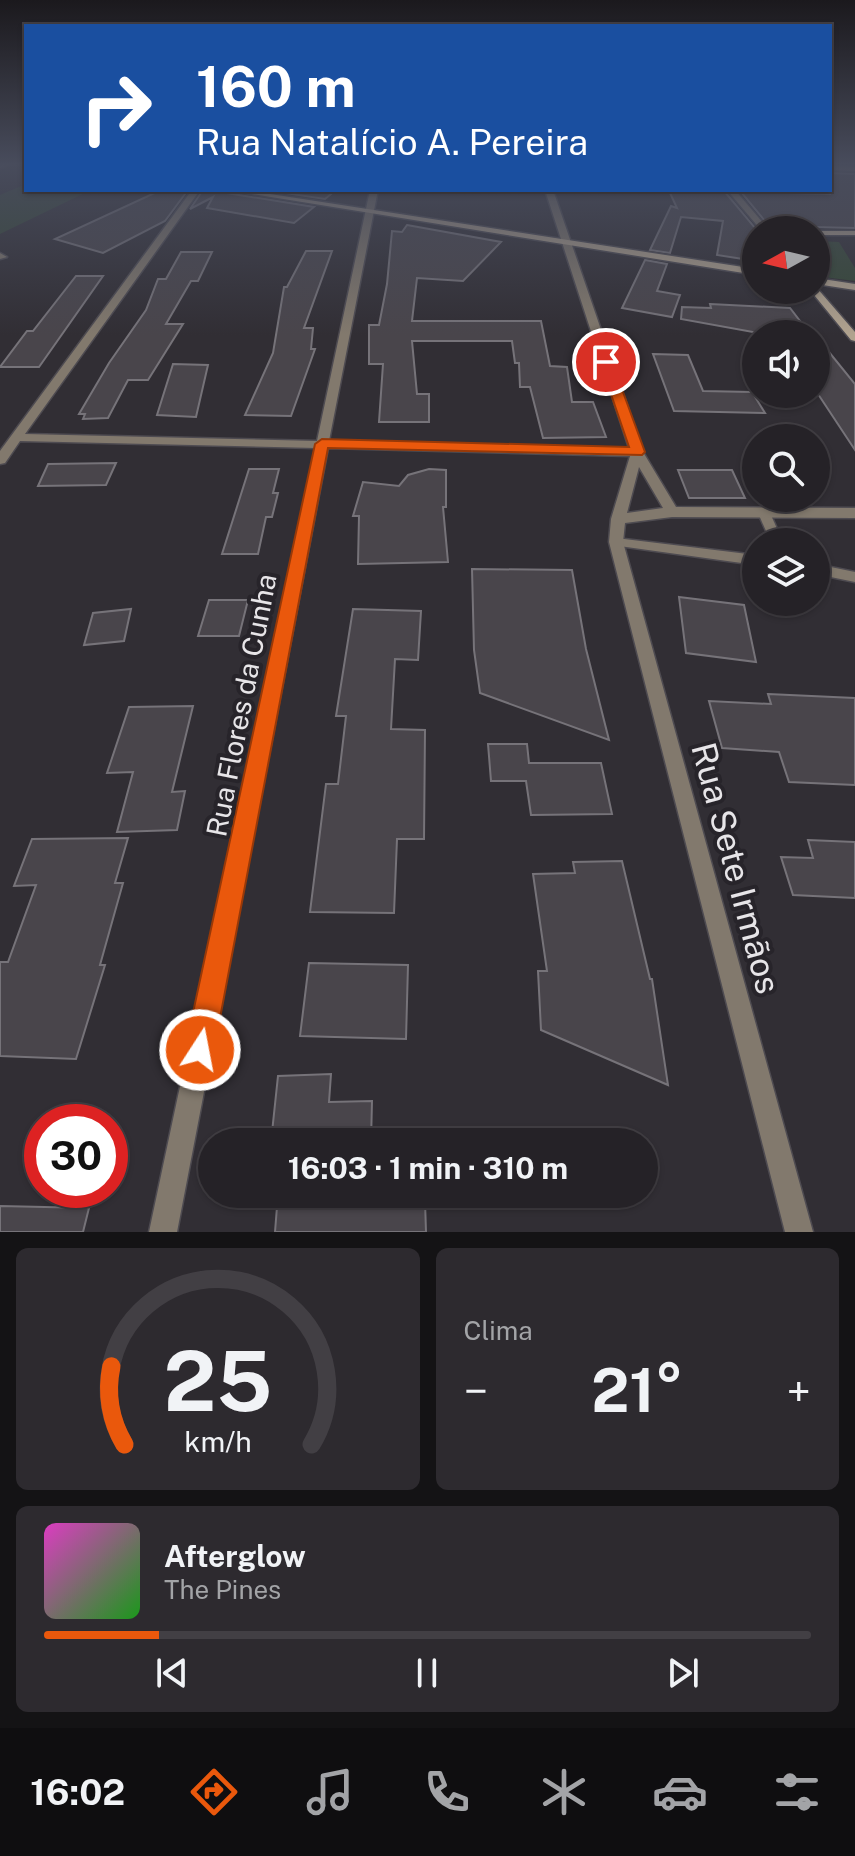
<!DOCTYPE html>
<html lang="pt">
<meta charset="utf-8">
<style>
body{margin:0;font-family:"Public Sans",sans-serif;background:#2d2a2f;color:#f1f3f6;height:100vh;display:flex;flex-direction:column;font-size:30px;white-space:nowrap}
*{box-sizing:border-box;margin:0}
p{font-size:26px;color:#a3a4a7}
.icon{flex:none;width:44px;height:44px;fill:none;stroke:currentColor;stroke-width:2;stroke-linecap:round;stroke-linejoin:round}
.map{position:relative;height:1232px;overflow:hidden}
.details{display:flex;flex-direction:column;gap:16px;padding:16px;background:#141315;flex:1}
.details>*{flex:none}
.top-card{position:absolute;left:24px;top:24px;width:808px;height:168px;border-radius:0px;box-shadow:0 2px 6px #0004,0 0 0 2px #423f44;background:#1a4fa0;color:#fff;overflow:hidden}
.needle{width:52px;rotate:262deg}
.buttons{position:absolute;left:742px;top:216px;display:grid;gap:16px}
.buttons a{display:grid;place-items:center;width:88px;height:88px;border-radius:50%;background:#252227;box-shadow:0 2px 6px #0004,0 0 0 2px #423f44;font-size:40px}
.speed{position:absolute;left:24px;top:1104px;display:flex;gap:16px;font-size:40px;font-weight:700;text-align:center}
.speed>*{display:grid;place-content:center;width:104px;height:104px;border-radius:50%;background:#252227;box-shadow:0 2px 6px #0004,0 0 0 2px #423f44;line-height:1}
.speed .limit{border:12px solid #d22;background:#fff;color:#111}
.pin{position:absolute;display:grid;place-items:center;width:68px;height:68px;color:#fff;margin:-34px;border:4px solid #fff;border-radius:50%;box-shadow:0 2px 8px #0007}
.me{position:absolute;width:88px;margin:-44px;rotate:11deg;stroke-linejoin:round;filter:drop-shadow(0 0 6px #0008)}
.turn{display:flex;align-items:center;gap:28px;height:168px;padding:0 40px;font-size:36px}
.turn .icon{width:104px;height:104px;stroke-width:2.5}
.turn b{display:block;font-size:56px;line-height:68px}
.big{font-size:60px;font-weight:700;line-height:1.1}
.details .tile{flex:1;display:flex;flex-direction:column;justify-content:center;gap:12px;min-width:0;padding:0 28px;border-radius:12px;background:#2d2a2f}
.details .dial{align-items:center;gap:0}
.dial svg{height:208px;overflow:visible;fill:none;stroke:#423f44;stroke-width:7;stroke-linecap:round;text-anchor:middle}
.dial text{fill:#f1f3f6;stroke:none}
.song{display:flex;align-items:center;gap:24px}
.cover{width:96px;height:96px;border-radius:12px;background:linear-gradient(135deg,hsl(310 70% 55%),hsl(120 70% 35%))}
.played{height:8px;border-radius:4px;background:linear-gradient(90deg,#ea580c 15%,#423f44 15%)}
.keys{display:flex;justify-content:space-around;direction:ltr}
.heat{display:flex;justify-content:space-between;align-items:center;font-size:44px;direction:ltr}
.details .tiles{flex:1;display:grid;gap:16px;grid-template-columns:1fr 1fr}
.tile:last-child{grid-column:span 2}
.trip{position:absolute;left:198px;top:1128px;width:460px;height:80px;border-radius:40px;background:#252227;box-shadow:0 2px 6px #0004,0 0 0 2px #423f44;font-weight:700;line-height:80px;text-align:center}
.tabs{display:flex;height:128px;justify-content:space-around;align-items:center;background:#0f0e10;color:#a3a4a7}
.tabs .icon{width:56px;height:56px}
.tabs .on{color:#ea580c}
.tabs b{font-size:36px;color:#f1f3f6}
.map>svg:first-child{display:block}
.green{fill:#354735}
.building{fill:#49454b;stroke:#767379;stroke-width:2}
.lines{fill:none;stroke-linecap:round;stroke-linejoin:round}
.lane-casing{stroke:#4e4b51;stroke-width:3}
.street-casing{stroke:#4e4b51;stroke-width:3}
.secondary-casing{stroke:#4e4b51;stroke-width:3}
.lane{fill:#82796d;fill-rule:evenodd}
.street{fill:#82796d;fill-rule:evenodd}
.secondary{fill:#b1a38f;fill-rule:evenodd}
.route{fill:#ea580c;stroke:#983908;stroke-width:2}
.labels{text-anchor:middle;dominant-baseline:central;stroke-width:8;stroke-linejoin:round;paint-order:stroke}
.street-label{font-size:28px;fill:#e7e5e8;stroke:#27242a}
.near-street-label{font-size:34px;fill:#e7e5e8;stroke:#27242a}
</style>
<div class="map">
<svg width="855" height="1232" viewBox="0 0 855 1232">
<rect width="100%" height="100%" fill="#312e34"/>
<g class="green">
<polygon points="26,184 26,190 91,190 0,234 0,195"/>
<polygon points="816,241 839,242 855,268 855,281 823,277 816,269"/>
</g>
<g class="building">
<polygon points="830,173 855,174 855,228 769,226 741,192 830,194"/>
<polygon points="161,190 188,190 165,221 103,253 55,239"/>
<polygon points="203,190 224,190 227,193 314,207 294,223 207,208 213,197 190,209"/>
<polygon points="265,190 336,190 325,199"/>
<polygon points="725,192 756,229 756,261 717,255 723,221 681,217 670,253 650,250 671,206 677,208 670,193"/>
<polygon points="407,225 501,242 463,281 417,278 412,321 541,321 550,366 567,367 572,402 593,402 606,437 543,438 530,387 520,387 519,363 515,363 512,341 412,341 417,394 429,394 429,422 379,422 383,364 369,364 369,325 379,325 387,284 392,231 402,232"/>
<polygon points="306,251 332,251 304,328 313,328 311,349 315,349 291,416 245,415 273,353 284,287 287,287"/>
<polygon points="181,252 212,252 198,281 191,281 166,324 183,324 148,380 128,380 108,418 83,419 85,414 79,414 109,363 146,310 158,279 166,279"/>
<polygon points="645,260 667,264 657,291 680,295 672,317 622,308"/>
<polygon points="76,276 103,276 39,367 0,367 27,331 33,331"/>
<polygon points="710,304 790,308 810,334 764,334 681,319 682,307 711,308"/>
<polygon points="816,336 855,384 855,450 816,391"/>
<polygon points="653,354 688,355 703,391 752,392 765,413 674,411"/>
<polygon points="173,364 208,365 196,417 157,415"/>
<polygon points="116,463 106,485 38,486 48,464"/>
<polygon points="249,469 279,469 273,493 278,493 272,517 266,517 258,554 222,554"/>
<polygon points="429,469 446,470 446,507 443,507 448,562 358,564 359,516 353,516 363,482 399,486 408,475"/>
<polygon points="678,470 732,470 745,498 689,498"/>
<polygon points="472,569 572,570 586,649 609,740 480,693 474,650"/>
<polygon points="679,597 744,605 756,662 686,653"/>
<polygon points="209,600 248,600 239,636 198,636"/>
<polygon points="131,609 124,641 84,645 93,613"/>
<polygon points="353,609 421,611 418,660 395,659 391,729 425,730 424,839 397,839 394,913 310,912 326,784 338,784 346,716 336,716"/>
<polygon points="768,694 855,698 855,785 789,782 779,752 722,748 709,701 771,704"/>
<polygon points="193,706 172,792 185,791 177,830 117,832 133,772 107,773 129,707"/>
<polygon points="488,744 527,744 529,763 601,763 612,814 531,815 526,781 491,781"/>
<polygon points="128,838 115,883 123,883 100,965 105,965 76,1059 0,1056 0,962 8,962 36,885 14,886 32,839"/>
<polygon points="808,840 855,842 855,898 793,895 781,857 813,858"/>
<polygon points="622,861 650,979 652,979 668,1085 541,1030 538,971 547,971 533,874 575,873 573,862"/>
<polygon points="309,963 408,965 406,1039 300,1036"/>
<polygon points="331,1074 329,1102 372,1101 371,1142 271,1142 278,1076"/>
<polygon points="278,1194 390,1194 390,1203 425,1201 426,1232 275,1232"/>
<polygon points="0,1206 89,1208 83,1232 0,1232"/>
</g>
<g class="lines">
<g class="lane-casing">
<g id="lane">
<polygon points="764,509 770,513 783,542 771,542 758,513"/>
<polygon points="616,538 756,555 756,565 612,545 610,542 612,539"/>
<polygon points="816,564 855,572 855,582 816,574"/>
</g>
</g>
<g class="street-casing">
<g id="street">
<polygon points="12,163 11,164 0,168 0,164"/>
<polygon points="830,166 855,167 855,171 830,170"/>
<path d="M192,190H200L25,434L317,441L370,190H378L329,441L629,448L545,190H553L643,452L676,507L855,508V518L672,517L625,523L623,542L813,1232H785L609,542L611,519L630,456L328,448L177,1232H149L316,448L20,441L5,463L0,464V451ZM639,467L663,508L627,513Z"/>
<polygon points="727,190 735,190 769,230 761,230"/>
<polygon points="0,253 7,257 0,259"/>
</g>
</g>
<g class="secondary-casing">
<g id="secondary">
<polygon points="227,190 245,190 756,269 756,275"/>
<rect x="816" y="231" width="39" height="4"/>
<polygon points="816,278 855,284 855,290 816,284"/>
<polygon points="816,287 855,332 855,341 851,340 810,290 816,290"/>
</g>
</g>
<use href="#lane" class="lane"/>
<use href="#street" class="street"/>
<use href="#secondary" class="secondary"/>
</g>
<linearGradient id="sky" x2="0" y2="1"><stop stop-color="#1b191d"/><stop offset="0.49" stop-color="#484c5c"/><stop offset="1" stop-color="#484c5c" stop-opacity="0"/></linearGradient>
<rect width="855" height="335" fill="url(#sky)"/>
<polygon class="route" points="602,360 612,362 645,452 642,455 328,448 214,1050 210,1060 200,1064 190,1060 185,1050 315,444 322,439 629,447 600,362"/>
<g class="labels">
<g class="street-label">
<text transform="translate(241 705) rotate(-79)">Rua Flores da Cunha</text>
</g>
<g class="near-street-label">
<text transform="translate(736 868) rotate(75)">Rua Sete Irmãos</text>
</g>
</g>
</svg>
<div class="buttons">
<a><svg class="needle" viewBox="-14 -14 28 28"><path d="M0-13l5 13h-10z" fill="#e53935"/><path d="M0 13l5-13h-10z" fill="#a3a4a7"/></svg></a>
<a><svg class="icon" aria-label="sound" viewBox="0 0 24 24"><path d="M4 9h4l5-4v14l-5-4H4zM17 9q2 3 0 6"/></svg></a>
<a><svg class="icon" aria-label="search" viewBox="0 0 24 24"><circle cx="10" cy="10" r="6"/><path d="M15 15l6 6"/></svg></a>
<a><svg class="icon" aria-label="layers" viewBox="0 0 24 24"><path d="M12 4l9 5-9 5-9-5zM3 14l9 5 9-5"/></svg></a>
</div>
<div class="speed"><div class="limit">30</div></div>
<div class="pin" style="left:606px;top:362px;background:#d93025"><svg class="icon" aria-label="arrive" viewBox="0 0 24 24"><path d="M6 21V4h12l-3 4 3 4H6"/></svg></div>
<svg class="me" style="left:200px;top:1050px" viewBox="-20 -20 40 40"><circle r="17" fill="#ea580c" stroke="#fff" stroke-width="3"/><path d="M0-11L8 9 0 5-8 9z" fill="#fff"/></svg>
<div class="trip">16:03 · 1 min · 310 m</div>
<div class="top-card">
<div class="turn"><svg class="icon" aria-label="right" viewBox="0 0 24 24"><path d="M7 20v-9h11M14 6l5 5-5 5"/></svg><div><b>160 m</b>Rua Natalício A. Pereira</div></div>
</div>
</div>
<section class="details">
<div class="tiles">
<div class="tile dial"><svg viewBox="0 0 100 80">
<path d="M14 69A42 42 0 1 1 86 69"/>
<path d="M14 69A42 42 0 0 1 9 39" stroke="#ea580c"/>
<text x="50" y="56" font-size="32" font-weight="700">25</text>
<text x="50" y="72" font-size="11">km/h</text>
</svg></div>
<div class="tile"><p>Clima</p>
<div class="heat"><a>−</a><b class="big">21°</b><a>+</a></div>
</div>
<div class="tile">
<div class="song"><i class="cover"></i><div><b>Afterglow</b><p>The Pines</p></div></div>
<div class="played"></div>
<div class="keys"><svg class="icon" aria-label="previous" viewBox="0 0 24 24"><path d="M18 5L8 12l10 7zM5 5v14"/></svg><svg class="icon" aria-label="pause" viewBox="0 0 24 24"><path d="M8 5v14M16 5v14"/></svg><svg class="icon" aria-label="next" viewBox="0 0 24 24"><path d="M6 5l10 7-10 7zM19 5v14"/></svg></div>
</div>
</div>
</section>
<nav class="tabs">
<b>16:02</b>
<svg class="icon on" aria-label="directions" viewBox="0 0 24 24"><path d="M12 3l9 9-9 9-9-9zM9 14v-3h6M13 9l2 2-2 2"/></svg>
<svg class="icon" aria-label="music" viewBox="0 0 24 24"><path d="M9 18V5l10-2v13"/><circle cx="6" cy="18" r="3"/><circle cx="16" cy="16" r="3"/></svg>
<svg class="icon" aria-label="phone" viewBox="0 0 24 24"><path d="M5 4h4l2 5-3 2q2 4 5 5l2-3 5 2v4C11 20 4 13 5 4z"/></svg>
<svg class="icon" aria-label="climate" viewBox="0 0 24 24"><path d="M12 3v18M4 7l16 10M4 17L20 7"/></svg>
<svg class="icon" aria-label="car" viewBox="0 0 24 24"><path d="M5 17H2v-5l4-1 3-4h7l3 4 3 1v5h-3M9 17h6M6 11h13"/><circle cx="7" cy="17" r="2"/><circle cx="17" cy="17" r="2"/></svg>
<svg class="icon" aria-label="filters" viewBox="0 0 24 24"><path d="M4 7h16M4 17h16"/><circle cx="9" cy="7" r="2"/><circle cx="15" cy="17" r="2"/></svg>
</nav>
